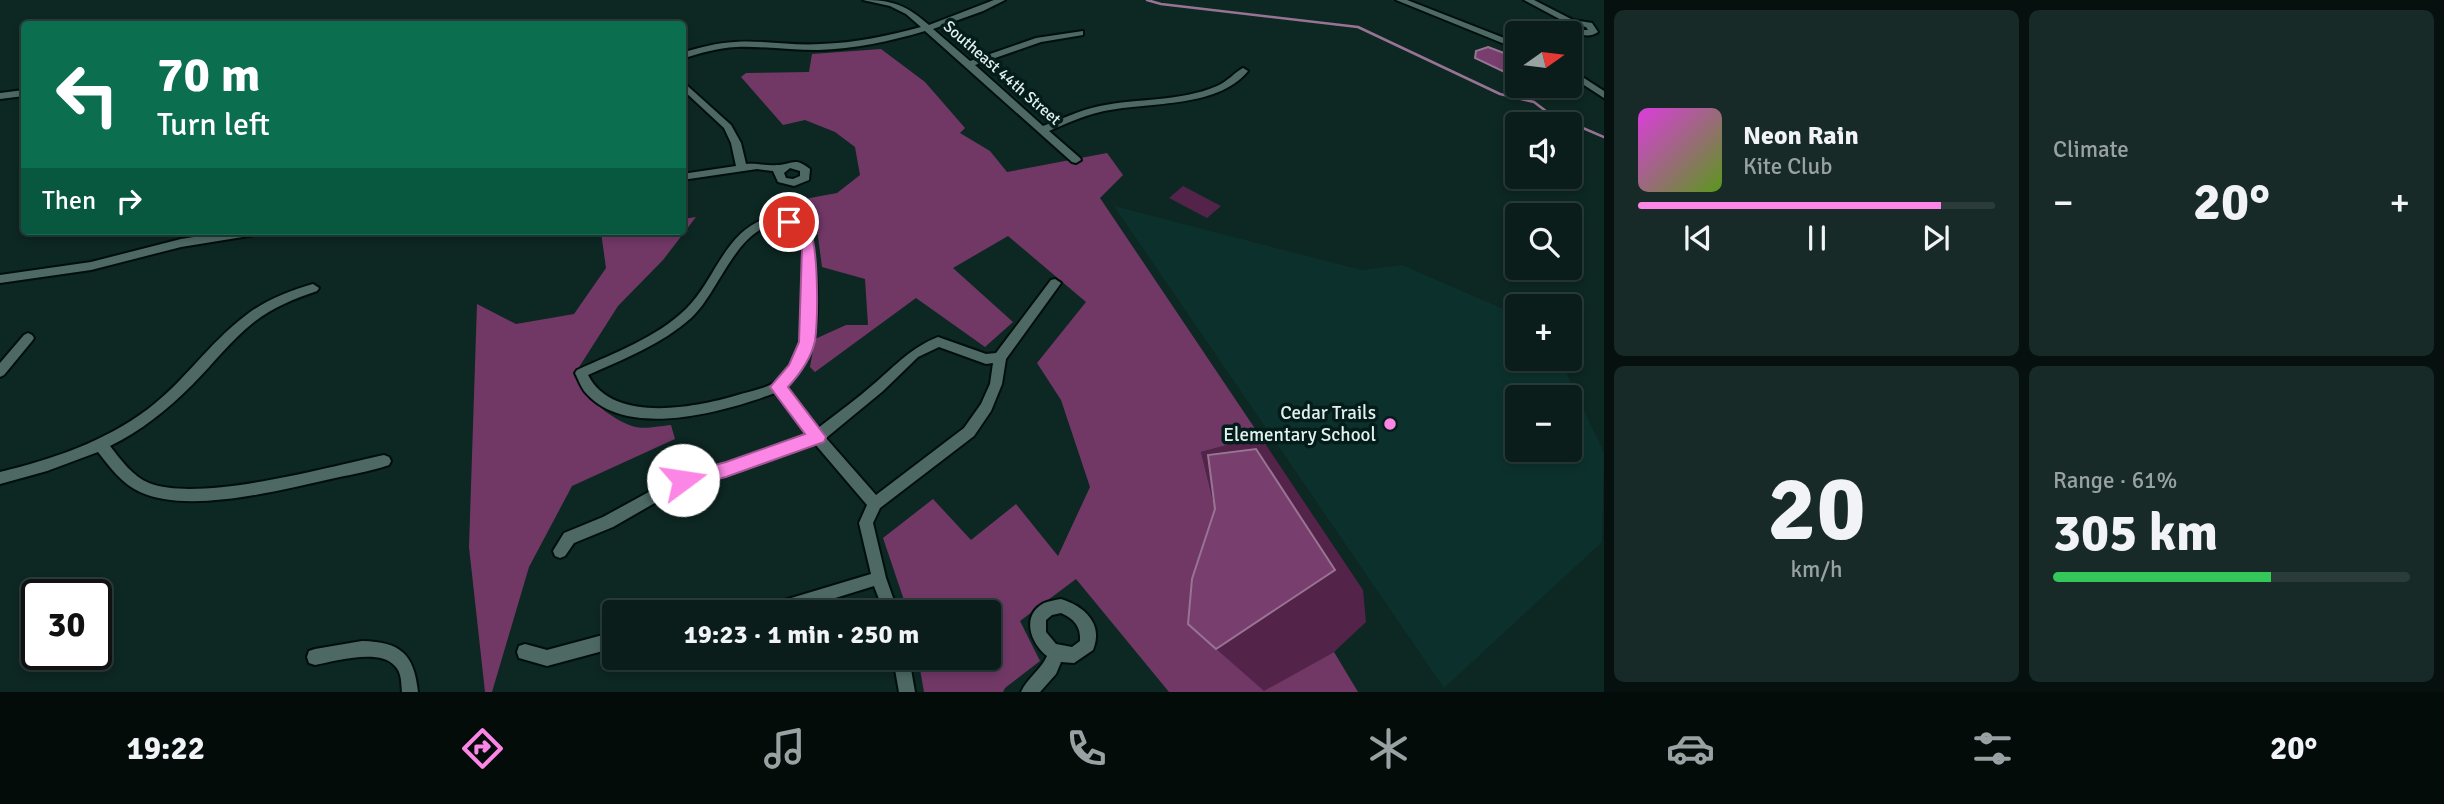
<!DOCTYPE html>
<meta charset="utf-8">
<style>
body{margin:0;font-family:Signika,sans-serif;background:#182a27;color:#f1f3f6;height:100vh;display:flex;flex-direction:column;font-size:26px;white-space:nowrap}
*{box-sizing:border-box;margin:0}
p{font-size:23px;color:#99a2a2}
.icon{flex:none;width:38px;height:38px;fill:none;stroke:currentColor;stroke-width:2;stroke-linecap:round;stroke-linejoin:round}
.map{position:relative;flex:1;overflow:hidden}
.drawer{display:flex;flex-direction:column;gap:10px;padding:10px;background:#06100e;width:840px}
.drawer>*{flex:none}
.top-card{position:absolute;left:21px;top:21px;width:665px;height:214px;border-radius:7px;box-shadow:0 4px 10px #0003,0 0 0 2px #2a3b39;background:#0b6e4f;color:#fff;overflow:hidden}
.needle{width:46px;rotate:76deg}
.buttons{position:absolute;left:1505px;top:21px;display:grid;gap:14px}
.buttons a{display:grid;place-items:center;width:77px;height:77px;border-radius:7px;background:#0a1d1a;box-shadow:0 4px 10px #0003,0 0 0 2px #2a3b39;font-size:35px}
.speed{position:absolute;left:21px;top:579px;display:flex;gap:14px;font-size:35px;font-weight:700;text-align:center}
.speed>*{display:grid;place-content:center;width:91px;height:91px;border-radius:50%;background:#0a1d1a;box-shadow:0 4px 10px #0003,0 0 0 2px #2a3b39;line-height:1}
.speed .limit{border:4px solid #111;border-radius:10px;background:#fff;color:#111}
.pin{position:absolute;display:grid;place-items:center;width:60px;height:60px;color:#fff;margin:-30px;border:4px solid #fff;border-radius:50%;box-shadow:0 2px 7px #0007}
.me{position:absolute;width:77px;margin:-38px;rotate:76deg;stroke-linejoin:round;filter:drop-shadow(0 0 5px #0008)}
.turn{display:flex;align-items:center;gap:24px;height:147px;padding:0 21px;font-size:32px}
.turn .icon{width:91px;height:91px;stroke-width:2.5}
.turn b{display:block;font-size:49px;line-height:60px}
.then{display:flex;align-items:center;height:66px;padding:0 21px;background:#0003;gap:14px;font-size:26px}
.big{font-size:52px;font-weight:700;line-height:1.1}
.drawer .tile{flex:1;display:flex;flex-direction:column;justify-content:center;gap:10px;min-width:0;padding:0 24px;border-radius:10px;background:#182a27}
.drawer .dial{align-items:center;gap:0}
.dial b{font-size:91px;line-height:1}
.song{display:flex;align-items:center;gap:21px}
.cover{width:84px;height:84px;border-radius:10px;background:linear-gradient(135deg,hsl(300 70% 55%),hsl(90 70% 35%))}
.played{height:7px;border-radius:4px;background:linear-gradient(90deg,#fb86e5 85%,#2a3b39 85%)}
.keys{display:flex;justify-content:space-around;direction:ltr}
.heat{display:flex;justify-content:space-between;align-items:center;font-size:38px;direction:ltr}
.charge{height:10px;border-radius:5px;background:linear-gradient(90deg,#34c759 61%,#2a3b39 0)}
.drawer .tiles{flex:1;display:grid;gap:10px;grid-template-columns:repeat(2,1fr)}
.trip{position:absolute;left:602px;top:600px;width:399px;height:70px;border-radius:7px;background:#0a1d1a;box-shadow:0 4px 10px #0003,0 0 0 2px #2a3b39;font-weight:700;line-height:70px;text-align:center}
.dock{display:flex;height:112px;justify-content:space-around;align-items:center;background:#040c0a;color:#99a2a2}
.dock .icon{width:49px;height:49px}
.dock .on{color:#fb86e5}
.dock b{font-size:32px;color:#f1f3f6}
main{display:flex;flex:1;min-height:0}
.map>svg:first-child{display:block}
.built{fill:#0c312c;fill-rule:evenodd}
.green{fill:#53234a}
.forest{fill:#713866}
.water{fill:#783e6d;stroke:#987494;stroke-width:2}
.lines{fill:none;stroke-linecap:round;stroke-linejoin:round}
.stream{stroke:#987494;stroke-width:2.5}
.minor-casing{stroke:#000f0c;stroke-width:4}
.minor{fill:#4e6964;fill-rule:evenodd}
.route{fill:#fb86e5;stroke:#a35795;stroke-width:2}
.poi-dot{fill:#fb86e5;stroke:#041d1a;stroke-width:2.5}
.labels{text-anchor:middle;dominant-baseline:central;stroke-width:7;stroke-linejoin:round;paint-order:stroke}
.far-street-label{font-size:16px;fill:#e2f1ee;stroke:#041d1a}
.poi-label{font-size:19px;fill:#e2f1ee;stroke:#041d1a;text-anchor:end}
</style>
<main>
<div class="map">
<svg width="1604" height="692" viewBox="0 0 1604 692">
<rect width="100%" height="100%" fill="#0d2723"/>
<path class="built" d="M1114,206L1361,270L1402,265L1517,315V359H1560L1604,453L1602,542L1444,688ZM1517,397H1570V450H1517Z"/>
<g class="green">
<polygon points="1183,186 1221,206 1207,218 1169,198"/>
<polygon points="1260,436 1363,590 1366,622 1334,652 1264,692 1188,624 1215,509 1201,452"/>
</g>
<g class="forest">
<polygon points="881,49 925,82 965,128 960,133 990,151 1007,172 1107,153 1123,175 1100,198 1260,436 1201,452 1215,509 1192,579 1188,624 1264,691 1334,652 1358,692 1169,692 1076,579 1020,621 1040,661 1005,688 1003,692 924,692 918,658 989,658 989,612 908,612 883,538 933,499 971,540 1016,504 1058,556 1090,487 1061,400 1037,363 1086,302 1008,236 953,268 1013,322 985,347 916,298 815,372 810,367 815,339 846,325 868,325 865,279 822,267 817,229 788,202 837,193 860,175 855,147 835,132 805,120 783,125 741,77 746,73 809,72 812,54"/>
<path d="M696,217L663,260L618,306L574,375C586,396 608,418 632,426C642,430 660,426 671,425L675,439L572,486L529,567L492,692H485L469,547L477,304L516,324L574,314L606,268L601,232L682,231L683,219Z"/>
</g>
<g class="water">
<polygon points="1488,47 1517,58 1517,78 1475,58 1476,51"/>
<polygon points="1256,449 1335,570 1216,649 1188,624 1192,579 1215,509 1208,455"/>
</g>
<g class="lines">
<g class="stream">
<polyline points="1147,0 1161,4 1358,27 1500,94 1534,102 1555,118"/>
<polyline points="1569,122 1604,137"/>
</g>
<g class="minor-casing">
<g id="minor">
<path d="M863,0C893,0 906,5 929,25L994,0H1005L983,11L933,29L970,61L1036,38L1083,31V35L1041,42L975,65L1043,126C1062,119 1080,110 1100,106C1138,98 1180,102 1217,86C1227,82 1234,73 1243,68L1248,71C1216,110 1145,101 1100,112C1082,116 1065,124 1049,131L1080,158L1081,160L1076,163L1072,162L925,31C891,41 854,49 818,50C790,50 763,46 736,47C717,48 700,53 682,59V53C700,47 717,43 735,42C763,40 792,46 821,44C855,43 888,36 921,27L906,14L890,6Z"/>
<polygon points="1396,0 1407,0 1517,43 1517,49"/>
<path d="M1524,0H1534L1573,20L1592,23L1598,32C1588,39 1578,34 1567,29V23ZM1575,25L1586,27L1588,30H1584Z"/>
<polygon points="1570,69 1604,91 1604,98 1570,76"/>
<path d="M682,81L731,125L741,143L746,164C757,163 766,166 777,165C792,165 794,156 810,169L809,180L794,186L778,182L773,171L757,169L682,180V174L736,166L731,143L724,128L682,89ZM790,168L800,171V176L793,179L786,178L784,173Z"/>
<polygon points="24,90 24,96 0,99 0,93"/>
<path d="M768,218C783,217 799,221 810,232C817,263 822,322 810,351C804,365 795,376 786,387L818,428C837,413 857,399 875,383C896,365 912,347 938,337L986,354L996,353L1051,280L1055,279L1061,283L1006,359L1002,384L991,411L974,436L880,508L873,523L886,578L898,612H884L874,586L790,612H761L763,607L768,605L871,574L859,523L867,505L815,444L726,476L686,485L613,527L574,543L565,556L560,558L555,556L553,551L564,533L603,517L678,476L726,464L808,435L775,393C726,411 626,441 585,392C581,387 578,379 575,373L577,370C614,353 656,338 686,309C715,281 725,230 768,218ZM780,225L800,234C805,264 810,329 796,356C791,365 781,379 772,384C763,389 751,391 741,394C699,407 613,425 588,375C624,359 662,344 691,318C719,293 738,223 780,225ZM939,347L986,364L993,363L990,384L981,404L964,428L876,495L826,438L883,391L918,357Z"/>
<polygon points="232,231 260,231 255,235 181,247 91,270 0,283 0,275 91,262 181,239"/>
<path d="M313,284L319,288L317,291C294,299 273,307 254,322C231,340 213,364 193,384C168,409 141,431 110,446C120,459 133,477 149,483C200,503 328,467 384,455L389,457L391,461L389,465C369,472 347,475 326,480C277,491 187,514 140,492C122,484 110,467 98,452L47,471L0,484V472C53,459 104,442 148,409C184,382 209,343 245,316C265,300 289,291 313,284Z"/>
<polygon points="28,333 32,335 34,338 32,341 4,375 0,377 0,363 24,335"/>
<path d="M1061,599C1084,606 1104,624 1093,650L1074,663L1061,662L1056,674L1040,692H1021C1027,678 1041,670 1047,656C1030,643 1021,615 1044,603C1049,601 1055,600 1061,599ZM1061,613C1074,619 1081,626 1080,641L1072,647L1056,644L1046,632V620L1052,615Z"/>
<polygon points="614,632 614,648 547,666 519,658 517,652 519,646 525,644 547,650"/>
<path d="M362,641C401,642 414,654 418,692H402C401,683 402,673 395,666C380,648 335,661 315,665L309,663L307,657L309,651L315,649Z"/>
<polygon points="893,658 909,658 915,692 899,692"/>
</g>
</g>
<use href="#minor" class="minor"/>
</g>
<path class="route" d="M789,217L809,228C819,247 818,319 815,341C811,359 800,374 788,387L826,437L824,442L726,477L683,488L677,485L674,480L677,475L726,462L805,434L770,387L789,365L799,342L802,248L798,234L782,222Z"/>
<circle class="poi-dot" cx="1390" cy="424" r="7"/>
<g class="labels">
<g class="far-street-label">
<text transform="translate(1002 73) rotate(41)">Southeast 44th Street</text>
</g>
<g class="poi-label">
<text x="1376" y="413">Cedar Trails<tspan x="1376" dy="22">Elementary School</tspan></text>
</g>
</g>
</svg>
<div class="buttons">
<a><svg class="needle" viewBox="-14 -14 28 28"><path d="M0-13l5 13h-10z" fill="#e53935"/><path d="M0 13l5-13h-10z" fill="#99a2a2"/></svg></a>
<a><svg class="icon" aria-label="sound" viewBox="0 0 24 24"><path d="M4 9h4l5-4v14l-5-4H4zM17 9q2 3 0 6"/></svg></a>
<a><svg class="icon" aria-label="search" viewBox="0 0 24 24"><circle cx="10" cy="10" r="6"/><path d="M15 15l6 6"/></svg></a>
<a>+</a>
<a>−</a>
</div>
<div class="speed"><div class="limit">30</div></div>
<div class="pin" style="left:789px;top:222px;background:#d93025"><svg class="icon" aria-label="arrive" viewBox="0 0 24 24"><path d="M6 21V4h12l-3 4 3 4H6"/></svg></div>
<svg class="me" style="left:683px;top:480px" viewBox="-20 -20 40 40"><circle r="19" fill="#fff"/><path d="M0-13L10 11 0 6-10 11z" fill="#fb86e5"/></svg>
<div class="trip">19:23 · 1 min · 250 m</div>
<div class="top-card">
<div class="turn"><svg class="icon" aria-label="left" viewBox="0 0 24 24"><path d="M17 20v-9H6M10 6l-5 5 5 5"/></svg><div><b>70 m</b>Turn left</div></div>
<div class="then">Then<svg class="icon" aria-label="right" viewBox="0 0 24 24"><path d="M7 20v-9h11M14 6l5 5-5 5"/></svg></div>
</div>
</div>
<section class="drawer">
<div class="tiles">
<div class="tile">
<div class="song"><i class="cover"></i><div><b>Neon Rain</b><p>Kite Club</p></div></div>
<div class="played"></div>
<div class="keys"><svg class="icon" aria-label="previous" viewBox="0 0 24 24"><path d="M18 5L8 12l10 7zM5 5v14"/></svg><svg class="icon" aria-label="pause" viewBox="0 0 24 24"><path d="M8 5v14M16 5v14"/></svg><svg class="icon" aria-label="next" viewBox="0 0 24 24"><path d="M6 5l10 7-10 7zM19 5v14"/></svg></div>
</div>
<div class="tile"><p>Climate</p>
<div class="heat"><a>−</a><b class="big">20°</b><a>+</a></div>
</div>
<div class="tile dial"><b>20</b><p>km/h</p></div>
<div class="tile"><p>Range · 61%</p><b class="big">305 km</b><div class="charge"></div></div>
</div>
</section>
</main>
<nav class="dock">
<b>19:22</b>
<svg class="icon on" aria-label="directions" viewBox="0 0 24 24"><path d="M12 3l9 9-9 9-9-9zM9 14v-3h6M13 9l2 2-2 2"/></svg>
<svg class="icon" aria-label="music" viewBox="0 0 24 24"><path d="M9 18V5l10-2v13"/><circle cx="6" cy="18" r="3"/><circle cx="16" cy="16" r="3"/></svg>
<svg class="icon" aria-label="phone" viewBox="0 0 24 24"><path d="M5 4h4l2 5-3 2q2 4 5 5l2-3 5 2v4C11 20 4 13 5 4z"/></svg>
<svg class="icon" aria-label="climate" viewBox="0 0 24 24"><path d="M12 3v18M4 7l16 10M4 17L20 7"/></svg>
<svg class="icon" aria-label="car" viewBox="0 0 24 24"><path d="M5 17H2v-5l4-1 3-4h7l3 4 3 1v5h-3M9 17h6M6 11h13"/><circle cx="7" cy="17" r="2"/><circle cx="17" cy="17" r="2"/></svg>
<svg class="icon" aria-label="filters" viewBox="0 0 24 24"><path d="M4 7h16M4 17h16"/><circle cx="9" cy="7" r="2"/><circle cx="15" cy="17" r="2"/></svg>
<b>20°</b>
</nav>
